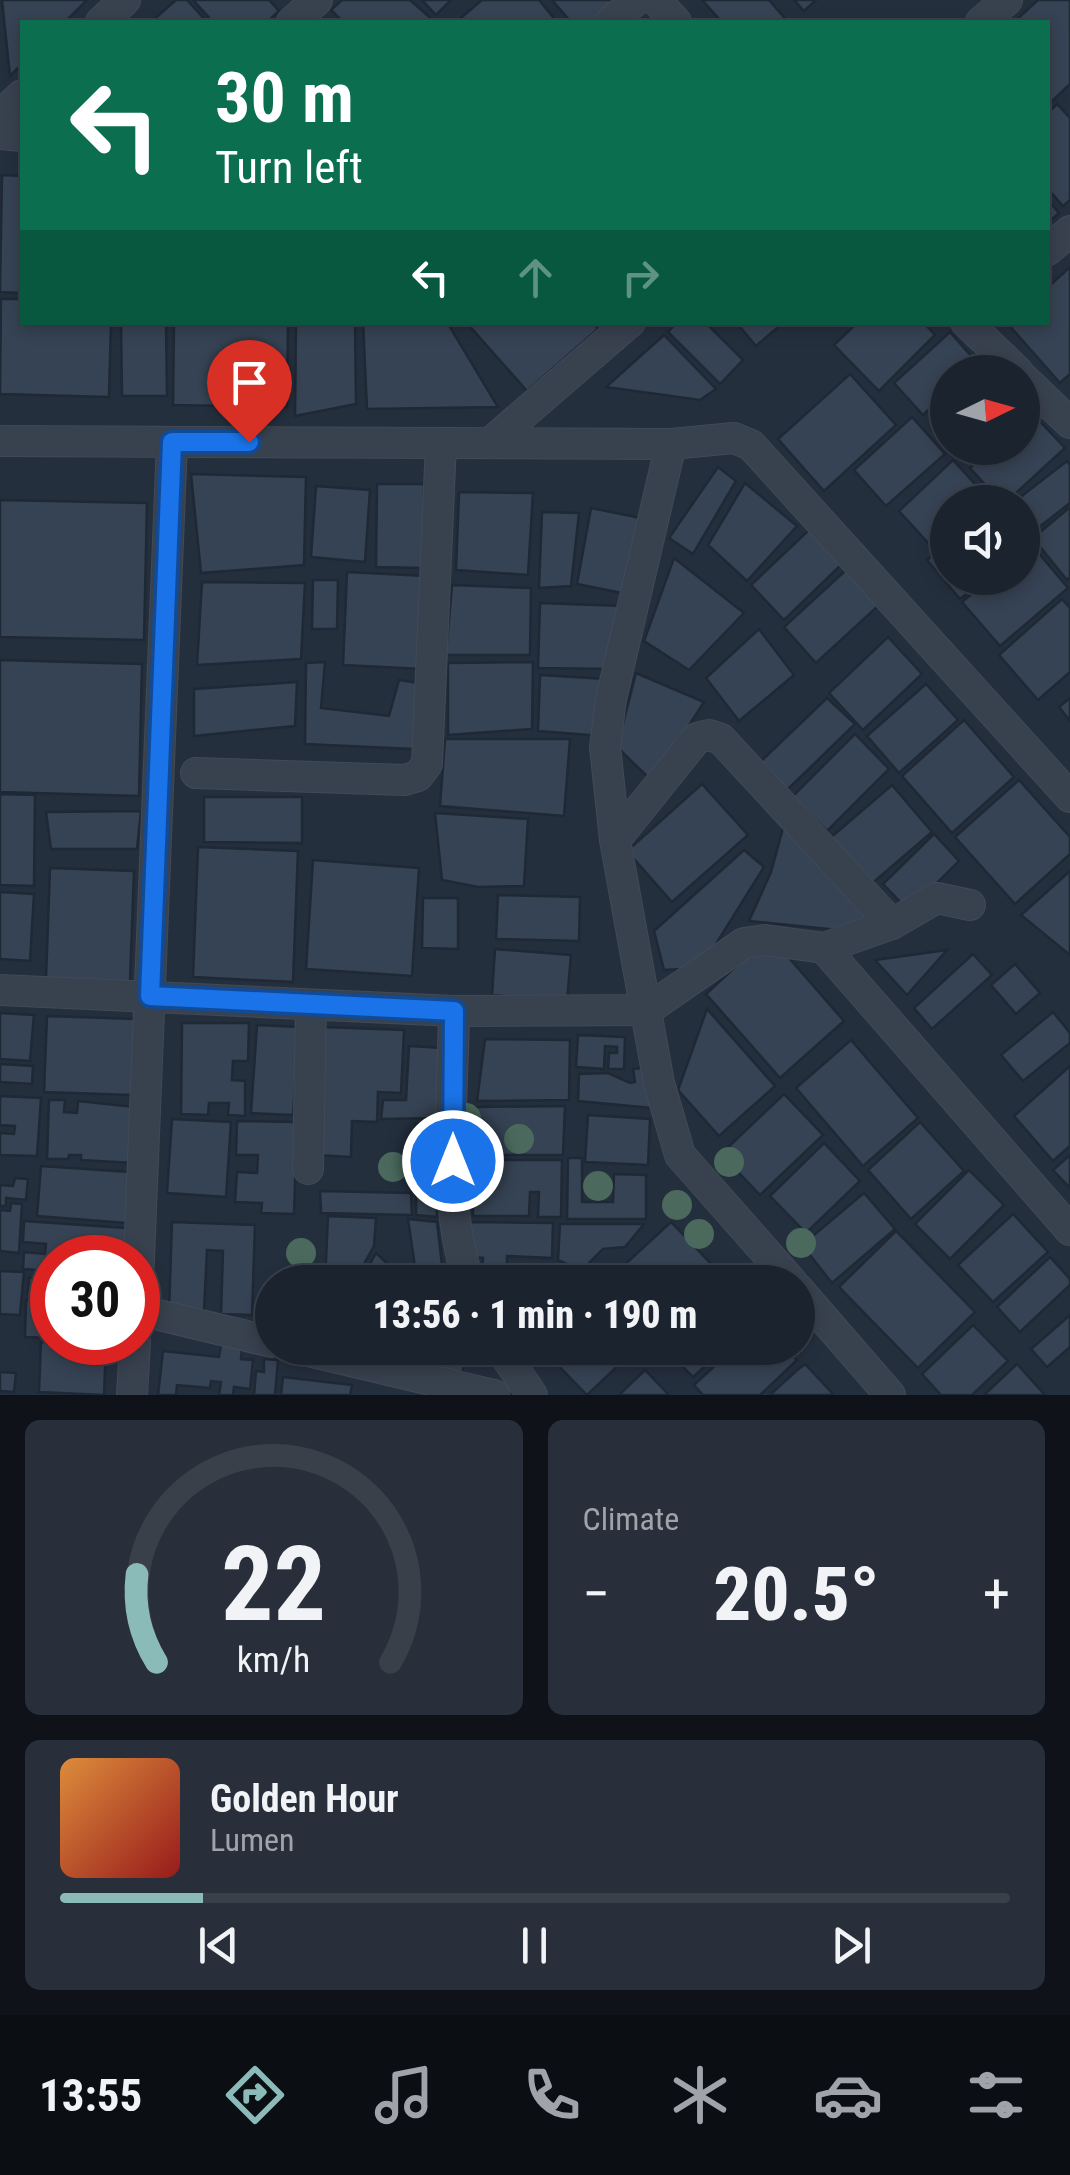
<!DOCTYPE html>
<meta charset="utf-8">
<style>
body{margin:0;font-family:"Roboto Condensed",sans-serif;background:#282f3a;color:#f1f3f6;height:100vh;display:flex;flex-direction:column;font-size:38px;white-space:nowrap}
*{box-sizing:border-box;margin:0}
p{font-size:32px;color:#a0a4aa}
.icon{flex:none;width:55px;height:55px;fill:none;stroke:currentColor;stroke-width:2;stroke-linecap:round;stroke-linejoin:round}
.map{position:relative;height:1395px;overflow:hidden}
.side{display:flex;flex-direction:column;gap:25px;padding:25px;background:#0f1319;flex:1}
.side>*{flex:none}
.banner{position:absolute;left:20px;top:20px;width:1030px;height:305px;border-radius:0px;box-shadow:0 5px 15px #0003,0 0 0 2px #39404a;background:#0b6e4f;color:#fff;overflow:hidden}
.needle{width:65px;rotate:85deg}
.tools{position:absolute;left:930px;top:355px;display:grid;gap:20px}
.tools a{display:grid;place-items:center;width:110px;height:110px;border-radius:50%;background:#1b232e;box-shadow:0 5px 15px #0003,0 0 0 2px #39404a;font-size:50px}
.speed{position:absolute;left:30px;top:1235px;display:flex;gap:20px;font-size:50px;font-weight:700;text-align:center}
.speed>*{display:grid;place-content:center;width:130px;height:130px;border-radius:50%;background:#1b232e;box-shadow:0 5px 15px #0003,0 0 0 2px #39404a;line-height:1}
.speed .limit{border:15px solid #d22;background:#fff;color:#111}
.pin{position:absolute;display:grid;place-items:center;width:85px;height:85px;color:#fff;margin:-102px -42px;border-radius:50% 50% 50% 0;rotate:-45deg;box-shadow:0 0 10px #0007}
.pin .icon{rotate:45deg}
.me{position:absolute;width:110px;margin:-55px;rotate:0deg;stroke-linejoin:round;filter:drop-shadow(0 0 8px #0008)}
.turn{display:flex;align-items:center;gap:35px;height:210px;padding:0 30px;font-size:45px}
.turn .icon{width:130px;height:130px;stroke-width:2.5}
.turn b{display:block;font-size:70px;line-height:85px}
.lanes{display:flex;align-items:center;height:95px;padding:0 30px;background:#0003;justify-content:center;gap:50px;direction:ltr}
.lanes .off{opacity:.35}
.big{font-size:75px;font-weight:800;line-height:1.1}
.side .widget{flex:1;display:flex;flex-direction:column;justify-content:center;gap:15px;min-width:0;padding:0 35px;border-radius:15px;background:#282f3a}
.side .dial{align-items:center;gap:0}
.dial svg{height:260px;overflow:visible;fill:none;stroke:#39404a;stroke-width:7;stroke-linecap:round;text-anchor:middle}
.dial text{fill:#f1f3f6;stroke:none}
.song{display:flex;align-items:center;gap:30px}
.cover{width:120px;height:120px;border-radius:15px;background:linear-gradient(135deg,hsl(30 70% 55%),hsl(0 70% 35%))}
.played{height:10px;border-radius:5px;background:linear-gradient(90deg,#8bbbb9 15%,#39404a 15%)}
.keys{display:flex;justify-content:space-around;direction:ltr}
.heat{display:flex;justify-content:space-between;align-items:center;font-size:55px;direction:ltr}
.side .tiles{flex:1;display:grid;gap:25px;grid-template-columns:1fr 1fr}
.widget:last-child{grid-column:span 2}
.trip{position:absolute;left:255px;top:1265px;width:560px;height:100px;border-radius:50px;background:#1b232e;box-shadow:0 5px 15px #0003,0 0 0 2px #39404a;font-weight:800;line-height:100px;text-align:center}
.tab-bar{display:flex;height:160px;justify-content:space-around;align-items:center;background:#0b0e12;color:#a0a4aa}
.tab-bar .icon{width:70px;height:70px}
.tab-bar .active{color:#8bbbb9}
.tab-bar b{font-size:45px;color:#f1f3f6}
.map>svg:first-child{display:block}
.building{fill:#364354;stroke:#1f2835;stroke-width:2.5}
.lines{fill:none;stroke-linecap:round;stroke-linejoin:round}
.minor-casing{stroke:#414a57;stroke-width:32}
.minor{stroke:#38414e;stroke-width:30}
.tree{fill:#4b6a5d}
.route-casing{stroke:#114b97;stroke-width:25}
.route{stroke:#1a73e8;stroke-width:18}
</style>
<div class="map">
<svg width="1070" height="1395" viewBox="0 0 1070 1395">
<rect width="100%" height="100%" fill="#242f3e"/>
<g class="building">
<polygon points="2,0 87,0 65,22 22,22 22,64 10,76"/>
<polygon points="176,0 187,0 207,22 151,22"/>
<polygon points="193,0 269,0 279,11 267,22 213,22"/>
<polygon points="342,0 410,0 435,22 343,22 331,10"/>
<polygon points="422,0 451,0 436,15"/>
<polygon points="482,0 539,0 557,22 456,22"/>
<polygon points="552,0 618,0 592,22 571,22"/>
<polygon points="702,0 769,0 788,22 722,22"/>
<polygon points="794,0 816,0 804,11"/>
<polygon points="1038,0 1070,0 1070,84 1048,105 1048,22 1014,22"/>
<polygon points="1057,104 1070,118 1070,200 1063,206 1048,189 1048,113"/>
<polygon points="2,175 22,176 22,293 0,292"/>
<polygon points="1048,200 1059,213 1048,223"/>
<polygon points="1070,267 1070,374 1060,383 1007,323 1048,322 1048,287"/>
<polygon points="1,299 22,299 22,322 111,322 109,397 0,394"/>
<polygon points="121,322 166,322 167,396 122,396"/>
<polygon points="174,322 288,322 287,407 173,405"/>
<polygon points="296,322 355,322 356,404 295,416"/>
<polygon points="363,322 447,322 498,407 367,409"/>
<polygon points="466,322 592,322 598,329 527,391"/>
<polygon points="677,322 705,322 743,360 720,384 668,332"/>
<polygon points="736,322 784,322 756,346"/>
<polygon points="858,322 923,322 935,335 879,391 834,345"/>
<polygon points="950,332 978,364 969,372 948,372 948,392 923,415 894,383"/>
<polygon points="664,335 716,389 700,400 606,387"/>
<polygon points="850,374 896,425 824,491 778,439"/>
<polygon points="948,410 948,437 934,421"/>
<polygon points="1031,412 1065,448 1006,502 1001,502 970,468 993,448 1022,448 1022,420"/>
<polygon points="912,417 945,454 886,506 854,470"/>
<polygon points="953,460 985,495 978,502 948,502 948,531 931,546 899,511"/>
<polygon points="1067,461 1070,465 1070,503 1029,535 1022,527 1022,502 1014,502"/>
<polygon points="718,467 736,481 693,554 669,538"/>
<polygon points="191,474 306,477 304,565 201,573"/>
<polygon points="745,483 797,526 747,581 708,545"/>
<polygon points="377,484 424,484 424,568 376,567"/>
<polygon points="316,486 370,490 365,562 311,557"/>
<polygon points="459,492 533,493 528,575 456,570"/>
<polygon points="0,500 147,503 144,640 0,637"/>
<polygon points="1070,507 1070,577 1067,580 1033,538"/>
<polygon points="591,508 641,518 627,594 577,584"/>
<polygon points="542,512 579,513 571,586 539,588"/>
<polygon points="810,529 842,564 784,620 751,585"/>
<polygon points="948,542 948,578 986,578 960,599 927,560"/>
<polygon points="1030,543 1068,588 1000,646 962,602 990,578 1022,578 1022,549"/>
<polygon points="674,558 744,613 689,670 644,641"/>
<polygon points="846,570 878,606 816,663 784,627"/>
<polygon points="347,572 426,576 422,669 343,665"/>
<polygon points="313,580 338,580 337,629 312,629"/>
<polygon points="202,582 305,583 301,659 197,665"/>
<polygon points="452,585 531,588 530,655 446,655"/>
<polygon points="1062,599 1070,608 1070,672 1038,700 999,655"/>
<polygon points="540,603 624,606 611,669 538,668"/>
<polygon points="759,629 794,675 739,721 706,678"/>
<polygon points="888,637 922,674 863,730 829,693"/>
<polygon points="0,660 142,664 139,796 0,792"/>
<polygon points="325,662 321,708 389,716 399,680 419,683 413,749 305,744 306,663"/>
<polygon points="533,662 532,729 448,735 448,663"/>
<polygon points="636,673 704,702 653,782 617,747"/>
<polygon points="540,675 606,679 603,736 538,731"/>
<polygon points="297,682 295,726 194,736 194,689"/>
<polygon points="926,684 958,720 899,773 867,736"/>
<polygon points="827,698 855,724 787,790 758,764"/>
<polygon points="1070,698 1070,721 1059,707"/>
<polygon points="964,720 1014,777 952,833 902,776"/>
<polygon points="855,734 889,769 827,831 793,796"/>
<polygon points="445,739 570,739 564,816 440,806"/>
<polygon points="1019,780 1070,837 1070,854 1015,904 955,837"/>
<polygon points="702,784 748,835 672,902 627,851"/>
<polygon points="892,785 932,832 869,886 829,839"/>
<polygon points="0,794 35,795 34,886 0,885"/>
<polygon points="204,797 302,797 302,843 204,842"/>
<polygon points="141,811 137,849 51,849 46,812"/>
<polygon points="435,813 528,819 524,886 478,887 442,880"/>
<polygon points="786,817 879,920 838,930 749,921 771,872"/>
<polygon points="934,834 959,861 909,911 883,884"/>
<polygon points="198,847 298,851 293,982 193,977"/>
<polygon points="744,850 764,867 701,968 664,970 654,931"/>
<polygon points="313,860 419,868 412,976 306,969"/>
<polygon points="50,868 134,871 130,982 46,978"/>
<polygon points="1070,871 1070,955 1021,915"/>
<polygon points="0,892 34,894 30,961 0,959"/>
<polygon points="498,895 580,897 579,941 496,939"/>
<polygon points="423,898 458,898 458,949 422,948"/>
<polygon points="495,949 571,955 567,1001 492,995"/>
<polygon points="947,950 907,995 875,960"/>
<polygon points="783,951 844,1021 780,1078 706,994 745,958"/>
<polygon points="973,954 992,975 932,1029 914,1008"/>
<polygon points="1015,964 1040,993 1016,1014 991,985"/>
<polygon points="707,1009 775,1086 719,1136 678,1090"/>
<polygon points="1053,1012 1070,1033 1070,1043 1023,1081 1001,1055"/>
<polygon points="0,1013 34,1015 30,1061 0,1059"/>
<polygon points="47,1016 136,1019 132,1095 44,1092"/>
<polygon points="182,1023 249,1023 248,1061 233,1061 232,1080 245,1081 245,1116 228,1115 229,1103 209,1103 208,1115 181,1114"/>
<polygon points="257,1025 299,1027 293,1115 251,1113"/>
<polygon points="322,1027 404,1030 401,1093 378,1092 377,1122 352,1121 351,1157 317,1155"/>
<polygon points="578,1035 625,1037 624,1069 608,1069 609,1053 617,1053 617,1047 605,1046 604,1069 576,1067"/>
<polygon points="485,1039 570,1040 569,1100 477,1101"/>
<polygon points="851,1040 918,1118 863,1166 796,1088"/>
<polygon points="409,1046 443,1048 439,1118 381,1119 383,1100 406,1100"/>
<polygon points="0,1064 33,1066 32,1084 0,1082"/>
<polygon points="1070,1066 1070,1146 1053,1161 1014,1116"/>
<polygon points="642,1068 652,1108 578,1101 579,1074 608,1073 630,1083 635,1082 633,1069"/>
<polygon points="784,1094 823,1135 760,1195 721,1154"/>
<polygon points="0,1096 41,1098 37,1156 0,1155 0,1133 14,1134 15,1126 0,1125"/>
<polygon points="49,1100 65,1100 64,1112 77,1113 78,1101 135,1107 133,1163 81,1160 81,1155 69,1155 68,1159 47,1159"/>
<polygon points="565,1106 563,1155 474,1155 476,1107"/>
<polygon points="588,1115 650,1119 648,1165 585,1162"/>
<polygon points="172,1119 231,1122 226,1197 167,1193"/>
<polygon points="237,1121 297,1122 294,1214 261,1213 262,1203 235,1202 237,1172 257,1173 258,1155 236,1155"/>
<polygon points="920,1122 964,1171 911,1219 868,1170"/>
<polygon points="416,1124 437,1125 437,1217 416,1215"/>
<polygon points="824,1143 860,1181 806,1233 770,1196"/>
<polygon points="1070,1155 1070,1188 1053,1170"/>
<polygon points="568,1158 582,1158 582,1202 613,1202 614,1174 646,1175 646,1219 567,1219"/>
<polygon points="474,1160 562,1160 561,1217 538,1217 539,1192 530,1192 529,1216 473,1216 473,1180 497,1180 497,1173 474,1173"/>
<polygon points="41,1166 130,1172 126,1223 37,1216"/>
<polygon points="969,1170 1004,1205 950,1259 915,1224"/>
<polygon points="15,1178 28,1179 26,1200 6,1198 6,1206 0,1206 0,1185 13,1186"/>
<polygon points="320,1191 411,1193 412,1215 321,1213"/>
<polygon points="864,1193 895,1229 832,1283 802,1245"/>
<polygon points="11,1203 22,1204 19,1253 0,1251 0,1210 10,1211"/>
<polygon points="1013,1214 1048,1252 993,1302 958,1265"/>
<polygon points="328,1216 376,1218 374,1246 354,1282 325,1282"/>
<polygon points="408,1219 437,1222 444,1282 412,1280 416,1274"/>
<polygon points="24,1221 126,1228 124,1258 52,1258 52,1271 23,1269 24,1252 45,1254 46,1244 23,1242"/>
<polygon points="172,1222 255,1225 252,1315 221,1314 223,1251 207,1250 204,1311 169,1310"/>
<polygon points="469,1222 553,1223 552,1258 507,1256 507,1271 482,1271 483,1258 468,1257"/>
<polygon points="671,1222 715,1268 700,1282 611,1282 608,1280"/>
<polygon points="560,1224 644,1224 625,1247 603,1249 581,1271 558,1260"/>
<polygon points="896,1231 975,1312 918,1368 839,1287"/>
<polygon points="376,1253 406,1281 405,1282 360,1282"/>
<polygon points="1050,1257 1070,1279 1070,1285 1020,1332 997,1307"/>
<polygon points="0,1271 24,1272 20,1315 0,1314"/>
<polygon points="516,1271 528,1282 505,1282"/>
<polygon points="29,1278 52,1278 52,1296 28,1295"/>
<polygon points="26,1300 52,1301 52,1338 25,1337"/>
<polygon points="1070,1315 1070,1347 1047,1367 1031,1349"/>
<polygon points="973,1325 1008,1361 972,1395 941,1395 922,1374"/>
<polygon points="41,1342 106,1344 104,1395 39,1392"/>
<polygon points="221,1345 242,1347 241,1359 253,1360 250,1389 234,1387 233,1395 219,1395 221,1382 211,1381 210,1388 177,1385 176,1395 158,1395 163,1351 219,1357"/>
<polygon points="374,1348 407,1348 399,1360"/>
<polygon points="421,1348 470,1348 461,1376 405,1365"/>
<polygon points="552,1348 637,1348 587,1395 546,1353"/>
<polygon points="664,1348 726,1348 693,1377"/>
<polygon points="734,1348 785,1348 797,1360 760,1395 703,1395 694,1385"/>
<polygon points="264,1359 278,1360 275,1395 236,1395 254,1395 256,1371 264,1372"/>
<polygon points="805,1364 834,1395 770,1395 796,1371"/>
<polygon points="1017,1364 1045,1395 984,1395"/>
<polygon points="645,1370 669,1395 619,1395"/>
<polygon points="0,1372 16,1373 14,1392 0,1391"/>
<polygon points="283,1377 352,1385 350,1395 281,1395"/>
</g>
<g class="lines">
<g class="minor-casing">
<g id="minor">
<polyline points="656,0 676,22"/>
<polyline points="101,22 125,0"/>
<polyline points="292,22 317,0"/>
<polyline points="611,22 636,0"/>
<polyline points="981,22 1007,0"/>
<polyline points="0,115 22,95"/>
<polyline points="0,134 22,136"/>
<polyline points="1048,250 1070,231"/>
<polyline points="966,322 1018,372"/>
<polyline points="1022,377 1070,423"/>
<polyline points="0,441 671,444 734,438 751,445 1070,797"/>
<polyline points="490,443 630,322"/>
<polyline points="671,444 611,699 605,747 615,840 659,1083 680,1155 792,1282"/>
<polyline points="196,773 405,780 418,776 427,764 441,443"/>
<polyline points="892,924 937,898 970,905"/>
<polyline points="824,948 1070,1230"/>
<polyline points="0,990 454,1011 647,1010 744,943 765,940 824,948 892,924 721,739 709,735 697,738 615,840"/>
<path d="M454,1011C453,1097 441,1200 469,1282"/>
<polyline points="308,1169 311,1006"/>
<polyline points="138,1283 172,442"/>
<polyline points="798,1289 890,1395"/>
<polyline points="138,1310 272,1342"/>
<polyline points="295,1348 494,1395"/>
<polyline points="500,1348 532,1395"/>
<polyline points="132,1395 135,1342"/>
</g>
</g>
<use href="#minor" class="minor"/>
</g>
<g class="tree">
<circle cx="466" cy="1118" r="15"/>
<circle cx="519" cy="1139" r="15"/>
<circle cx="729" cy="1162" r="15"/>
<circle cx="393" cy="1167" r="15"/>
<circle cx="598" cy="1186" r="15"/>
<circle cx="677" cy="1205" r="15"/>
<circle cx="699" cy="1234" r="15"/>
<circle cx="801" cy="1243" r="15"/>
<circle cx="301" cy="1253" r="15"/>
</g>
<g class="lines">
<g class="route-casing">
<polyline id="route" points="249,442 172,442 150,996 454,1011 453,1161"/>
</g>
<use href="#route" class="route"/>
</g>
</svg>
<div class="tools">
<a><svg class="needle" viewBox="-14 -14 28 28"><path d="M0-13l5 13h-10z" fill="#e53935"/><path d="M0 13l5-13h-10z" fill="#a0a4aa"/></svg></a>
<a><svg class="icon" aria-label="sound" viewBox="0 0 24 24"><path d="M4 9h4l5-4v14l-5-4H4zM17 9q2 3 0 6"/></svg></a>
</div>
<div class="speed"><div class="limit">30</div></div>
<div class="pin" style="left:249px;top:442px;background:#d93025"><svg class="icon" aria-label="arrive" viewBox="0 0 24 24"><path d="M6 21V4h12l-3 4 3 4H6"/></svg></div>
<svg class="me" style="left:453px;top:1161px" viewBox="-20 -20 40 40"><circle r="17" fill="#1a73e8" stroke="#fff" stroke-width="3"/><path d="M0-11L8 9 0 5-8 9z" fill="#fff"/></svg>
<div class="trip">13:56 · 1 min · 190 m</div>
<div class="banner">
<div class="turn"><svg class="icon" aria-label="left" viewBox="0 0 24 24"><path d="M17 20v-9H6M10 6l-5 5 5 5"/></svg><div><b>30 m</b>Turn left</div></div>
<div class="lanes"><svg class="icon" aria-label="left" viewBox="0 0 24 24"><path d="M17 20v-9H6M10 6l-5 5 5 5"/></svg><svg class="icon off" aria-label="ahead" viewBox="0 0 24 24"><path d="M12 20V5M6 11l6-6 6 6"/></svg><svg class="icon off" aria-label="right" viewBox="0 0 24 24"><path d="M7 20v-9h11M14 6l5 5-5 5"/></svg></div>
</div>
</div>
<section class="side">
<div class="tiles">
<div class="widget dial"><svg viewBox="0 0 100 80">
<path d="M14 69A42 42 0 1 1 86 69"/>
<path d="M14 69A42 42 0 0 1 8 42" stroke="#8bbbb9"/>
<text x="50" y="56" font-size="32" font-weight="700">22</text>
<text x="50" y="72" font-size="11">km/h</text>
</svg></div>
<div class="widget"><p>Climate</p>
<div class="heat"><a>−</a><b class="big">20.5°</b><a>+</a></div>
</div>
<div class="widget">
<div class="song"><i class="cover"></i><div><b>Golden Hour</b><p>Lumen</p></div></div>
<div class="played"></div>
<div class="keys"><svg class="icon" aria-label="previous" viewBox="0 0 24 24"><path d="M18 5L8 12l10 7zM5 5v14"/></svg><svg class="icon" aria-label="pause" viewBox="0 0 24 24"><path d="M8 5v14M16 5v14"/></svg><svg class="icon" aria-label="next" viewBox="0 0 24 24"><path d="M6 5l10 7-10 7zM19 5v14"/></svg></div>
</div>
</div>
</section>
<nav class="tab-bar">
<b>13:55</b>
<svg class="icon active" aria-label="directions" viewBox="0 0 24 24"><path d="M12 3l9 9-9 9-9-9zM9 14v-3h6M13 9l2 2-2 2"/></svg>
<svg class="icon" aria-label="music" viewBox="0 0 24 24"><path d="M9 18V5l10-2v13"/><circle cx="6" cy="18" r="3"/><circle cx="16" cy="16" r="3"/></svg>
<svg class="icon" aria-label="phone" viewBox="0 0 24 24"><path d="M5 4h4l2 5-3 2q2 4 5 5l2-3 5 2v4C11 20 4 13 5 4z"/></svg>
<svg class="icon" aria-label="climate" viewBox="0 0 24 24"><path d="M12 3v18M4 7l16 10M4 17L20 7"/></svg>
<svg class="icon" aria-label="car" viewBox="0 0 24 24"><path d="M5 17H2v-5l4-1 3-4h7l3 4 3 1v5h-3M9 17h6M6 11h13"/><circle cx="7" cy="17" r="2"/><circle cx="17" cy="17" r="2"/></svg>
<svg class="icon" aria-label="filters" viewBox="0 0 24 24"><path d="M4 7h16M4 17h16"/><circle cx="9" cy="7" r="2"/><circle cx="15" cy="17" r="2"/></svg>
</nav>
